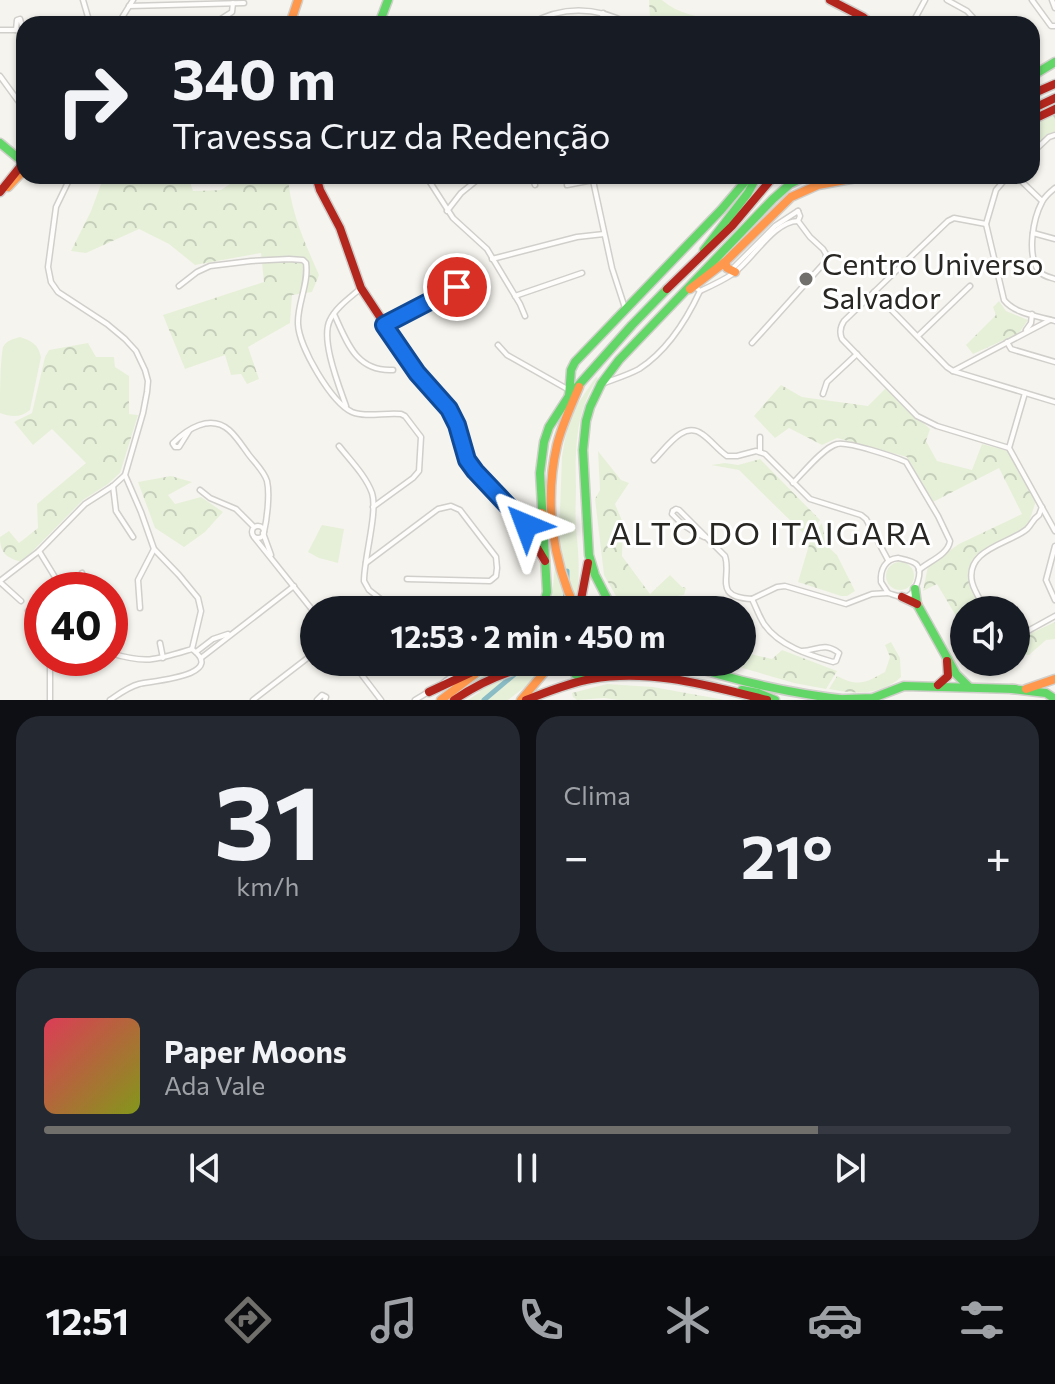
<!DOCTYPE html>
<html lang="pt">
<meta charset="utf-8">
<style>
body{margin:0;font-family:Commissioner,sans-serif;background:#242831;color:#f1f3f6;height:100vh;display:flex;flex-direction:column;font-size:30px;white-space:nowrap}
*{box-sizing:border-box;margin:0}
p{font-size:26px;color:#9ea1a6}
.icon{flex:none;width:44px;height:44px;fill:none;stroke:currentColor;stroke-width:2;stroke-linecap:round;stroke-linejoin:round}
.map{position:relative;height:700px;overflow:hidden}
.sheet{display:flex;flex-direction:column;gap:16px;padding:16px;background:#0d0f14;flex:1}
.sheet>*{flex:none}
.top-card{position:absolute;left:16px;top:16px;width:1024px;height:168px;border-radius:24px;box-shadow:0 2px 6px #0004;background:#171b24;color:#f1f3f6;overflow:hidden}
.tools{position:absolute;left:950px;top:596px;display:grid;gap:16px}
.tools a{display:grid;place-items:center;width:80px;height:80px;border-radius:50%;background:#171b24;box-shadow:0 2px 6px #0004;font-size:40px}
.speed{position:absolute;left:24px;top:572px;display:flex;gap:16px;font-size:40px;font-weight:700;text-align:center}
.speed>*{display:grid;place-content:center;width:104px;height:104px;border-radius:50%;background:#171b24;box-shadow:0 2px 6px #0004;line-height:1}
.speed .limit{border:12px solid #d22;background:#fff;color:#111}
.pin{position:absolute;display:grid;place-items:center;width:68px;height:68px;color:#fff;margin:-34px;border:4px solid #fff;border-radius:50%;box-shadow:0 2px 8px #0007}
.me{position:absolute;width:88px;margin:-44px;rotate:316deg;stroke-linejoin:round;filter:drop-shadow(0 0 6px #0008)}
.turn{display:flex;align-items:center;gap:28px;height:168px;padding:0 24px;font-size:36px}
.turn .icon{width:104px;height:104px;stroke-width:2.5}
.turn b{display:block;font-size:56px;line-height:68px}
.big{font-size:60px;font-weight:700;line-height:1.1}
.sheet .tile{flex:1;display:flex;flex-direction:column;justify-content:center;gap:12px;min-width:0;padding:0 28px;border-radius:24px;background:#242831}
.sheet .dial{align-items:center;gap:0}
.dial b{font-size:104px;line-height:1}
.song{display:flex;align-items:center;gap:24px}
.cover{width:96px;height:96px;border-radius:12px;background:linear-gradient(135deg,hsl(350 70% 55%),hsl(70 70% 35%))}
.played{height:8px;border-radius:4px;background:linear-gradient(90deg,#716f6b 80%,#363941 80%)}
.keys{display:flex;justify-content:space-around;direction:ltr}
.heat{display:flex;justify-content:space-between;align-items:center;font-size:44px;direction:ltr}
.sheet .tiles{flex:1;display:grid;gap:16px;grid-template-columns:1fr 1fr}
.tile:last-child{grid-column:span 2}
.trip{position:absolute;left:300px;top:596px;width:456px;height:80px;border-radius:40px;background:#171b24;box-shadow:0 2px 6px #0004;font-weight:700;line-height:80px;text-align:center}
.menu{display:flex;height:128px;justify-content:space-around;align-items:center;background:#090b0e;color:#9ea1a6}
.menu .icon{width:56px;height:56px}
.menu .current{color:#716f6b}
.menu b{font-size:36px;color:#f1f3f6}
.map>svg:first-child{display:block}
.green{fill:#e6f0d9}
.forest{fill:url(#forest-crowns)}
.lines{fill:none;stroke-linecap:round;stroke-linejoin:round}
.canal{stroke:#8abcc5;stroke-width:5}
.street-casing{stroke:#d1cfcb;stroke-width:7}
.fast-casing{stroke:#d1cfcb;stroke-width:11}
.slow-casing{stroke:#d1cfcb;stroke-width:11}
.jam-casing{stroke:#d1cfcb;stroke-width:11}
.street{stroke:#fefdfc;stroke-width:4}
.fast{stroke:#63d668;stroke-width:8}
.slow{stroke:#ff974d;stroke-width:8}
.jam{stroke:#b3261e;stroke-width:8}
.route-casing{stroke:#114b97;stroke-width:20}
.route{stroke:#1a73e8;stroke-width:14}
.poi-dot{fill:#716f6b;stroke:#fff;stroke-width:3}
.labels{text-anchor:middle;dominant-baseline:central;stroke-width:6;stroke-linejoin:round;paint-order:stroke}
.poi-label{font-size:30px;fill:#292724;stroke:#fff;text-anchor:start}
.neighbourhood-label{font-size:32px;letter-spacing:2px;fill:#292724;stroke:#fff}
</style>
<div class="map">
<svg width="1055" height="700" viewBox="0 0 1055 700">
<defs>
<pattern id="forest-crowns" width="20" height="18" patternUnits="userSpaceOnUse" patternTransform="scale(2)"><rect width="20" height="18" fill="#e6f0d9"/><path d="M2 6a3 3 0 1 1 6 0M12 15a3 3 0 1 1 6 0" fill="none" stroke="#c5ceba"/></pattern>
</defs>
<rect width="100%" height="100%" fill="#f6f4ee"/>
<g class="green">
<path d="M20,337C32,341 38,344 41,357L30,410C20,418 11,417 0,413C0,396 0,362 3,347C7,340 13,339 20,337Z"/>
<path d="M596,377L598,378C576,411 575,447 576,486C576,500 575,515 576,529C579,557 581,582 574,610H548L553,586L560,511L562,456L565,439L572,412Z"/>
<polygon points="322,525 344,529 338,563 319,558 308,552"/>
<circle cx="900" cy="576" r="14"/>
<polygon points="497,662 549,662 534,680 508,700 468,700 480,692 473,681"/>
</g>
<g class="forest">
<path d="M649,0H662C678,14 699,17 720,21L722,24H668L650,18Z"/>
<polygon points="1055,112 1055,133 1048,134 1032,148 1032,124"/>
<path d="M104,176H188L193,191L221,190L233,182L232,176H288C290,211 305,243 319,275L312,292L292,295L290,323L248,347L259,379L247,384L241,374L231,375L225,355L185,369L163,315L264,282L261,253L195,265L169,244L139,229L86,253L71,251L91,211Z"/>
<polygon points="999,301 1006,311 1028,320 1019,333 973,354 966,345 996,315 993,307"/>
<path d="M88,343L96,357H114L115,367L129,376V414L138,415L120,473L108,484L83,500L22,562C7,558 0,554 0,537L9,531L19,543L38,528L37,504L86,463L52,429L33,445L14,422L32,413L45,357L49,350Z"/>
<polygon points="781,385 802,397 868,406 886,388 930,429 926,441 937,461 972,470 982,444 1008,451 1036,501 1029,522 1025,527 976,555 969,581 984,610 964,610 964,626 959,621 937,584 923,591 928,566 959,544 1022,514 999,468 933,502 907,457 837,438 822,445 789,428 775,438 754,416"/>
<polygon points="598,451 621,480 629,483 615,504 623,523 622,556 650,594 670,575 682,587 686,588 684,595 671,597 661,607 662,610 624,610 604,575 595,499 600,490"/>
<polygon points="760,459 820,520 808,538 739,470 711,465 725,463 738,465"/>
<polygon points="171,476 192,482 168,495 175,504 201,497 223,512 205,532 184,547 155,528 138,482"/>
<polygon points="822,523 826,545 837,555 855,591 847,596 841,596 798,582 811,538"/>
<polygon points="1055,622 1055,639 1046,640 1029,655 1016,654 1016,637 1023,637"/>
<path d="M891,642L900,658L901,677C881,696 854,694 829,689L837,676C858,687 865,683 885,672L890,657L885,645Z"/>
<polygon points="782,650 837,671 826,689 794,683 722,662 742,662 742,652 772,659"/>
<polygon points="607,684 653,687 725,700 619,700 604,698 577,700 573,697 572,693"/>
</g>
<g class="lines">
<g class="canal">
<polyline points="562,610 567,590 567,571"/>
<polyline points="484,700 529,662"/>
</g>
<g class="street-casing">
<g id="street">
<polyline points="83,0 88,17 92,24"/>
<polyline points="947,0 967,11 979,24"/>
<polyline points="1032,0 1051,26 1055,26"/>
<polyline points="1052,0 1055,8"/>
<polyline points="129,6 244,3"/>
<polyline points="118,24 133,0"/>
<polyline points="213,24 232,12 233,3"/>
<path d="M530,24C563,5 597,7 630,24"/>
<polyline points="600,24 603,13"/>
<polyline points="912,24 925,0"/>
<polyline points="0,30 16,30 24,32"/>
<polyline points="16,30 17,20 20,19 24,32"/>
<polyline points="0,76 24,109"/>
<polyline points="1032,153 1049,137 1055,135"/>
<polyline points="426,176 453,218 487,249 520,304 525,316"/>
<polyline points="532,176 535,185"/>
<polyline points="592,176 612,268 625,308"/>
<path d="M1008,176L996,190L986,224L1004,300C1015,314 1038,316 1055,321"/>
<polyline points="1016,176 1042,201"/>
<polyline points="567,185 593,180"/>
<path d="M1055,188C1050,192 1045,196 1042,202C1033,219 1027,253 1038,270C1042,276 1049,277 1055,279"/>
<polyline points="447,211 461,193 482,176"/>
<path d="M986,224L954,218L948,221L844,321C840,327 839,332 842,339L917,416L937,426L1009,448L1055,531"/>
<polyline points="1033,233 1055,239"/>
<polyline points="492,259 577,237 604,234"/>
<polyline points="731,270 775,226 798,211"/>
<path d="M179,286L197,272L210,266L251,261L289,259L303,260L306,263C309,284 297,304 298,324C299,347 331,402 352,412C366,418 386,412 401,414L405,416L421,437L419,471L413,478L373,507"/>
<path d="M694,286L700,291C711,286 724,280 734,273C753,259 774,221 798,221L800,216L798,211"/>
<polyline points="874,292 947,367 953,371 1055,402"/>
<polyline points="515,296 582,273"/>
<path d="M334,314C347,342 356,372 393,370"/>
<polyline points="386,324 457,287"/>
<polyline points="1026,330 1031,323 1032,314"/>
<polyline points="918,336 970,286"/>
<polyline points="1007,342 1011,349 1055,362"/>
<polyline points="752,343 825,262 826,254 823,249 810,237 798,221"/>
<polyline points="498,345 507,355 569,390"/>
<polyline points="953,371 1050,320"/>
<path d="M604,383C615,379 628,375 639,369C667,351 686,321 700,291"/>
<polyline points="823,394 827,382 857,354"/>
<path d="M346,406C339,386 320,339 330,320C336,307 351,297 361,288"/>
<polyline points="760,437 760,452"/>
<path d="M173,443C187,429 210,414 229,430C237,437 243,447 249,455C255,463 264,471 267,481C270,494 267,519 264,532"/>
<polyline points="173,444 175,447 179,447 189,431"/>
<path d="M339,446C350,460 366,476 372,493C378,512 364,558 364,581L369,590L395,610"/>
<polyline points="1009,448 1025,393"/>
<path d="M654,460C666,448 684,420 702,434C711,440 718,450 727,456H737L756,451L765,454L810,499L861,515L866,519L888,560"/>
<polyline points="125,475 141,512 154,549 179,575 198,598 201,611 192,649"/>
<path d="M793,483C803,473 824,447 837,444C847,441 895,457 906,462L938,516L950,541C948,555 929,561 919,570"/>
<polyline points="113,486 116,511 133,537"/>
<polyline points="200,490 210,498 236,509 254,527"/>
<path d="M673,511L676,509L679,510L725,556C732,577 712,597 752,599"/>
<path d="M673,511L672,514C681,524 692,532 704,537"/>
<circle cx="258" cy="532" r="6"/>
<polyline points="263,533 271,555"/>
<polyline points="254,537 314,612"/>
<polyline points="1055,546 1046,580 1055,600"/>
<polyline points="39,551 61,587"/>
<path d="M898,558C903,559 914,561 917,565C923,572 916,592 908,596C902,599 895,595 888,593L881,582C880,570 885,559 898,558Z"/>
<polyline points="366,563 438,509 451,506 460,510 496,557 497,568 496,576 490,581 407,579"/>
<polyline points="82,573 89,590"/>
<polyline points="0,581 39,551 85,504 113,486 125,475 143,413 147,392 148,381 145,370 136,351 125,339 107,324 58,292 51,282 48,267 56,207 71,176"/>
<polyline points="0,582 21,601"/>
<path d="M752,599C756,607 759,616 764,624C779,646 809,655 833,662L836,661L839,653C824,642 818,650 802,651"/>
<polyline points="752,599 777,587 785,586 846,604 872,594 888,593"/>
<polyline points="140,608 138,580 154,549"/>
<path d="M986,610C981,601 974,591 972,582C965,549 1009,544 1027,529C1032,524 1033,519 1039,515L1042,507"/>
<polyline points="28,611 42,637"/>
<polyline points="1016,634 1026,632 1055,616"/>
<polyline points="160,643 163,658"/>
<polyline points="196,652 213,639 228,634"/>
<path d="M110,653C147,664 156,660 192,649"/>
<polyline points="201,658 294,586"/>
<polyline points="352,662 381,700"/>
<polyline points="444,682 471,662"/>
<polyline points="50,700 50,658"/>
<path d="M110,700C119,694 128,687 139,684C151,681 228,676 192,649"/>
<polyline points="253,700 314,653"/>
<polyline points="317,700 322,695 326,697 325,700"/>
<polyline points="415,700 430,691"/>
</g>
</g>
<g class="fast-casing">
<g id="fast">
<polyline points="379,24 388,0"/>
<polyline points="1032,76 1055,62"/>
<polyline points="0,143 24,163"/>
<polyline points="704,250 748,193 757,176"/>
<polyline points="569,396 571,370 575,362 721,210 750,176"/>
<polyline points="915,589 917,604 956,674 969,687"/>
<polyline points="542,610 547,592 540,473 544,442 549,427 569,396 632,325 667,289"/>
<polyline points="613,610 595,575 589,555 583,450 586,421 590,407 601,384 619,360 773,199 790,184 806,176"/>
<polyline points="571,662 575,674 585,680"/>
<path d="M679,662C735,681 791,694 850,700"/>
<polyline points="1012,689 1046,693 1055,699"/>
<polyline points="742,690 758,693 775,700"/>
<polyline points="845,699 873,698 904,686 1015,689"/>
</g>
</g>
<g class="slow-casing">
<g id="slow">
<polyline points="290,24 298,0"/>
<polyline points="8,187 24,170"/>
<polyline points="725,262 727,268 735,272"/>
<polyline points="690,289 725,262 791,197 818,185 867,176"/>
<polyline points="524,523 530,527 535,527 542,513"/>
<path d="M576,610C552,559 544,501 557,445C562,425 571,406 579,387"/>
<polyline points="630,662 660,674 672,676"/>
<polyline points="655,662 683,666"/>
<polyline points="1026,689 1055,679"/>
<polyline points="441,700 475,674"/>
<polyline points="521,700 553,662"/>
</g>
</g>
<g class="jam-casing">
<g id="jam">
<polyline points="830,0 863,17 871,24"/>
<polyline points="1032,94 1055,84"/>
<polyline points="1032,109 1055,98"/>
<polyline points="1032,120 1055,109"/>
<polyline points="316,176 320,190 340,228 361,288 417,373 449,409 457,425 470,464 521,521 545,561"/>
<polyline points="0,192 24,162"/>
<polyline points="667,289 732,226 774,176"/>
<polyline points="902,597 917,604"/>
<polyline points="579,610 588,563"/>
<polyline points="938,685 948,676 947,661"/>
<polyline points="429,692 487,665"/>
<path d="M454,700C483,680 513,668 548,662"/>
<path d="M526,700C547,692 568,683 591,679C650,668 710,686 767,700"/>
</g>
</g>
<use href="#street" class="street"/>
<use href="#fast" class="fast"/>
<use href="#slow" class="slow"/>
<use href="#jam" class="jam"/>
</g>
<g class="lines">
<g class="route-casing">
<polyline id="route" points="457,287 384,325 417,373 449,409 457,425 467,460 475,471 526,525"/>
</g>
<use href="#route" class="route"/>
</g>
<circle class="poi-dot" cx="806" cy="279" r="8"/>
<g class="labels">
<g class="poi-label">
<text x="822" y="262">Centro Universo<tspan x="822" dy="34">Salvador</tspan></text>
</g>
<g class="neighbourhood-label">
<text x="771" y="532">ALTO DO ITAIGARA</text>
</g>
</g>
</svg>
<div class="tools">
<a><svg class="icon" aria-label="sound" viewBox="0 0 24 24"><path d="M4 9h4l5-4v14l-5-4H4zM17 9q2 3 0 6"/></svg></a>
</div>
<div class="speed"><div class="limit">40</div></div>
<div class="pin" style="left:457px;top:287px;background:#d93025"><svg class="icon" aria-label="arrive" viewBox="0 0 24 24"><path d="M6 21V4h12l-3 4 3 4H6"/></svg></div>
<svg class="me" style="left:526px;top:525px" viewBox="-20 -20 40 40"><path d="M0-17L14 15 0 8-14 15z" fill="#1a73e8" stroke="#fff" stroke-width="4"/></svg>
<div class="trip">12:53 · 2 min · 450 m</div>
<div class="top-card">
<div class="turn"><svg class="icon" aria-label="right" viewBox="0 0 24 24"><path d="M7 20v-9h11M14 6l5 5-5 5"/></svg><div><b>340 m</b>Travessa Cruz da Redenção</div></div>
</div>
</div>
<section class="sheet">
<div class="tiles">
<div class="tile dial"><b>31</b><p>km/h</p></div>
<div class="tile"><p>Clima</p>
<div class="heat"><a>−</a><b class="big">21°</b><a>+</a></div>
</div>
<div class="tile">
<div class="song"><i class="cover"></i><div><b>Paper Moons</b><p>Ada Vale</p></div></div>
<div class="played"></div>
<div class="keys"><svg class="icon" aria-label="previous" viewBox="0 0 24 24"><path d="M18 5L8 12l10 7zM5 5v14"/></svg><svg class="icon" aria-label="pause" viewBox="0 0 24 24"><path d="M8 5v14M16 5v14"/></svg><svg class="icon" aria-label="next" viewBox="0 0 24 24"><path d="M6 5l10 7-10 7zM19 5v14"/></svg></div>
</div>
</div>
</section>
<nav class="menu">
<b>12:51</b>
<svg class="icon current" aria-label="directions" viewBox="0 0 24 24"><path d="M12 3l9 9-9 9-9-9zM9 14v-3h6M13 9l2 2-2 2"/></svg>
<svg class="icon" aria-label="music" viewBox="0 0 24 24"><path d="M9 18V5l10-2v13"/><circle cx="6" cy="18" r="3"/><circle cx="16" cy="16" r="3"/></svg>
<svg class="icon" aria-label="phone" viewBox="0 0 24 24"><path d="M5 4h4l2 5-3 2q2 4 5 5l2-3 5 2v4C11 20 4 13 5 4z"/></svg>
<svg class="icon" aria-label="climate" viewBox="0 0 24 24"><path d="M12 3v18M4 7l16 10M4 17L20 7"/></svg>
<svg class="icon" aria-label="car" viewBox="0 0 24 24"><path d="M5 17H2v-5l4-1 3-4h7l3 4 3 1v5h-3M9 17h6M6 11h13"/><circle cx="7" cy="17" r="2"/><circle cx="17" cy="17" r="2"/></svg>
<svg class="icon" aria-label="filters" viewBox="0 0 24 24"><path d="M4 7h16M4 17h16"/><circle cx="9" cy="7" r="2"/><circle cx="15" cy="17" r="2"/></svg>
</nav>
